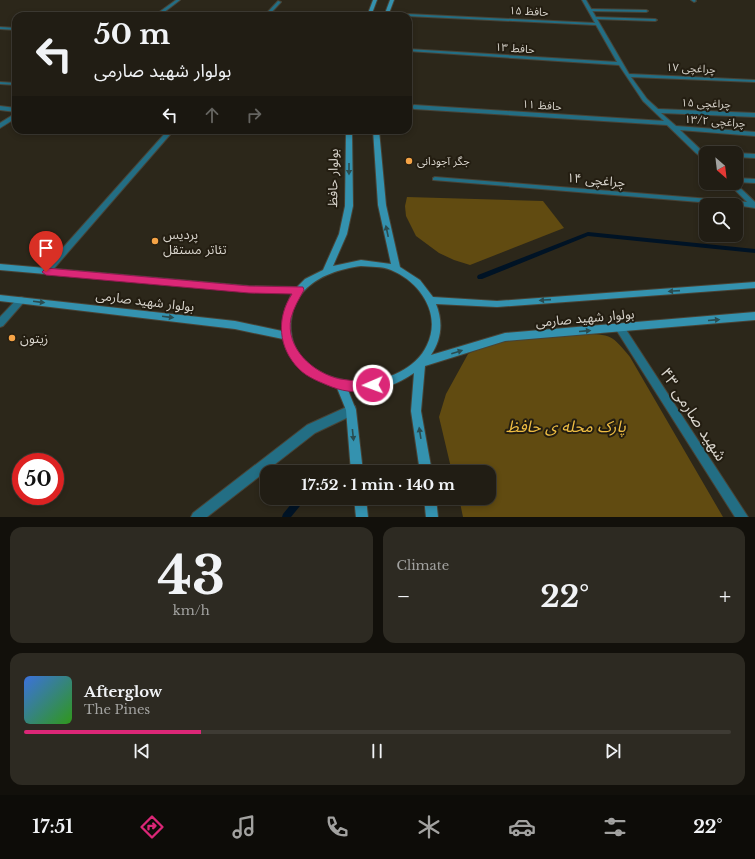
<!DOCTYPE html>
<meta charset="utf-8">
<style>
body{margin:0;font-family:"Libre Baskerville","Noto Sans Arabic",serif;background:#2d2a22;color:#f1f3f6;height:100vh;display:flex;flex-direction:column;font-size:15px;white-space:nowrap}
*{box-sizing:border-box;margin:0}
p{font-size:13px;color:#a2a2a0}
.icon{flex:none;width:22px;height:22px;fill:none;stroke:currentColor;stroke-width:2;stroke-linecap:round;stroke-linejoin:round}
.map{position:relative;height:517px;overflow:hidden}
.drawer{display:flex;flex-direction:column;gap:10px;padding:10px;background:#12100b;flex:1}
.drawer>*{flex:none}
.banner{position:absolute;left:12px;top:12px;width:400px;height:122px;border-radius:12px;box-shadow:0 2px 6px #0003,0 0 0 1px #3e3b34;background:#211d14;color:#f1f3f6;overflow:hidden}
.needle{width:26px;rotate:152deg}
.tools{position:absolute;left:699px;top:146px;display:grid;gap:8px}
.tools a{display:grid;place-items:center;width:44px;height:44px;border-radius:8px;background:#211d14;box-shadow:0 2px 6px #0003,0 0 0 1px #3e3b34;font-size:20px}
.speed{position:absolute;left:12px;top:453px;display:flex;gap:8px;font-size:20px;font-weight:700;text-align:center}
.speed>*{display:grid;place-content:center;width:52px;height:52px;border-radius:50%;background:#211d14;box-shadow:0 2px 6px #0003,0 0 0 1px #3e3b34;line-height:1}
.speed .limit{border:6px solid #d22;background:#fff;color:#111}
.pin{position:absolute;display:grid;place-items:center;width:34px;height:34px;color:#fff;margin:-41px -17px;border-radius:50% 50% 50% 0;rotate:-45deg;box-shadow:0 0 4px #0007}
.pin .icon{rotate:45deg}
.me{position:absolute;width:44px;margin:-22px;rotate:268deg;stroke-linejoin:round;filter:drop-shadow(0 0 3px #0008)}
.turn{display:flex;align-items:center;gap:14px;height:84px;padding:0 16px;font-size:18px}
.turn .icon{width:52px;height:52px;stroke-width:2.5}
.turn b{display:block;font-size:28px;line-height:34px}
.lanes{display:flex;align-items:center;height:38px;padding:0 16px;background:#0003;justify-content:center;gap:20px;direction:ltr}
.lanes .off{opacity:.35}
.big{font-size:30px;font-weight:800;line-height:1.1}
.drawer .tile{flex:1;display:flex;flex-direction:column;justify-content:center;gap:6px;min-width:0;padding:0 14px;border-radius:12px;background:#2d2a22}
.drawer .dial{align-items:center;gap:0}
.dial b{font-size:52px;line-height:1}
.song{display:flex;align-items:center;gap:12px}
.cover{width:48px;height:48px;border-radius:6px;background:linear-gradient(135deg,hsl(220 70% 55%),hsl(110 70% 35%))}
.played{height:4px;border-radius:2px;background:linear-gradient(90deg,#db2777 25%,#3e3b34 25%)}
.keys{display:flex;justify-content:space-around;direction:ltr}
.heat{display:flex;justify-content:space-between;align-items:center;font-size:22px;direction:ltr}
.drawer .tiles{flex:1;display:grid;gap:10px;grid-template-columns:1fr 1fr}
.tile:last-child{grid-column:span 2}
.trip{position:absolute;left:260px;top:465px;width:236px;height:40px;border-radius:12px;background:#211d14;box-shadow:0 2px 6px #0003,0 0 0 1px #3e3b34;font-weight:800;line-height:40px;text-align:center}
.menu{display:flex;height:64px;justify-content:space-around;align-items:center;background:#0d0c08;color:#a2a2a0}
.menu .icon{width:28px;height:28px}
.menu .active{color:#db2777}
.menu b{font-size:18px;color:#f1f3f6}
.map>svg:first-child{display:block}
.green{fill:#614b11}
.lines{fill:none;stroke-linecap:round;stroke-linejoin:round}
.stream{fill:#001325;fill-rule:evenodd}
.lane-casing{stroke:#484336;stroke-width:2}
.street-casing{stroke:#484336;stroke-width:2}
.secondary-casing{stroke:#484336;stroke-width:2}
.lane{fill:#236e84;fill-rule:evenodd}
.street{fill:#236e84;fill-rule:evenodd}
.secondary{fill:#3492af;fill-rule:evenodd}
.oneway{fill:#2a4c50}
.route{fill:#db2777;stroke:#8e194d}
.poi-dot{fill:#f5a346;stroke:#231d11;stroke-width:1.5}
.labels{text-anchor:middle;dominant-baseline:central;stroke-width:4;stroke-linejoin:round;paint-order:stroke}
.far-street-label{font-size:11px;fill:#d8d4cc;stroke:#231d11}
.far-poi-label{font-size:11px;fill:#d8d4cc;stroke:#231d11;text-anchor:start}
.street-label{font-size:13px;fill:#d8d4cc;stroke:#231d11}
.poi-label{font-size:13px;fill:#d8d4cc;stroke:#231d11;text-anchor:start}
.near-street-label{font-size:16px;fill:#d8d4cc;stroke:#231d11}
.near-park-label{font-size:16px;font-style:italic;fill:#f0be43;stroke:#231d11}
</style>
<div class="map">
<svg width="755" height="517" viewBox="0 0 755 517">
<rect width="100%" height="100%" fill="#2c271a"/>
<g class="green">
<polygon points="407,197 543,201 564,228 470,265 454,260 439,253 416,236 406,216 405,206"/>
<path d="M582,334C611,334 612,335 630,357L723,517H463L459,498H489V472H452L439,417L446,394L468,354L481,347L498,342Z"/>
</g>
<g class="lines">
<g class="stream">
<polygon points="588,232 755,249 755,253 588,236 482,279 478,279 477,277 478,275"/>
<polygon points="296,498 305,498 304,501 291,517 282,517 283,514"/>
</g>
<g class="lane-casing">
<g id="lane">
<polygon points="590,9 646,10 648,11 646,12 589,11"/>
<polygon points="595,17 655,19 657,20 655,21 594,19"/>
</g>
</g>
<g class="street-casing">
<g id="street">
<polygon points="176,0 180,0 163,13 199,16 157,16 158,13"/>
<polygon points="582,0 586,0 629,74 755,80 755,82 631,77 647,99 658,109 755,113 755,117 661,113 676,126 755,132 755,136 680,130 701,150 714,152 715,153 706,153 705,154 706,156 706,161 696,153 667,125 414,109 411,107 414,105 664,121 643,101 619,65 408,51 408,49 617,62 596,25 386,15 384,14 386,13 595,23"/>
<polygon points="691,0 695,0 696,1 694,2"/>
<polygon points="278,1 281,2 268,16 264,16"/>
<polygon points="0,27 16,28 16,30 0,29"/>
<polygon points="0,82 16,83 16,85 0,84"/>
<polygon points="0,106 16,108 16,112 0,110"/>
<polygon points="16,113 16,118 0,128 0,123"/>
<polygon points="168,130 174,130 50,273 44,273 43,271 44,269"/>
<polygon points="736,153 755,154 755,158 736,157"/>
<polygon points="435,177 747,202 728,183 735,183 755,202 755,208 736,205 433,180 433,178"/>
<polygon points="736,178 755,179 755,183 736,182"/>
<polygon points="21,297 24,298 25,300 24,302 3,326 0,327 0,317 18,298"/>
<polygon points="620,324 623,325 748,517 735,517 617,331 615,328 617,325"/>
<polygon points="351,405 355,406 356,410 355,414 315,433 207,517 191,517 193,513 307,425"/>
</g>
</g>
<g class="secondary-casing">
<g id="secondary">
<polygon points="373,0 377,0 371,16 367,16"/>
<polygon points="390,0 394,0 388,16 384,16"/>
<path d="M346,130H352L353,206L347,234L333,266L361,260L391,264L378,205L373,130H379L386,205L400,267L420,280L433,297L497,301L755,282V288L497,307L436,304C443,321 442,339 431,355L505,333L755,312V320L505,341L425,366L421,411L432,472H420L411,411L414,373C396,386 371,394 348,390L356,410L363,472H351L346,410L337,388C312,380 289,366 283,339L235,329L0,301V295L235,321L282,331L285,309L292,293L249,292L0,270V264L249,286L297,287L305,279L323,270L339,234L345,206ZM361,266C371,267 382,266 391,270C420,282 442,314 427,345C415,372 377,385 349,381C317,376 288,357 291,321C292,310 296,299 304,291C319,275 340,269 361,266Z"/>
<polygon points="354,498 366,498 368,517 356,517"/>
<polygon points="424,498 436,498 438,517 426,517"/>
</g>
</g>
<use href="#lane" class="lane"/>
<use href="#street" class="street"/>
<use href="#secondary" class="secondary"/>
</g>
<defs><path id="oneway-solid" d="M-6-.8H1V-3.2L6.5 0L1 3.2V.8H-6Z"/></defs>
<g class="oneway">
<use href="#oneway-solid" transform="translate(349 169) rotate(90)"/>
<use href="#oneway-solid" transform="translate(387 231) rotate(-102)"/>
<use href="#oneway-solid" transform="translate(674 291) rotate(176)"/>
<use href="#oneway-solid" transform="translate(545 300) rotate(176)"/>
<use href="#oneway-solid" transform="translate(39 302) rotate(7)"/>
<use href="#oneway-solid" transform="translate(168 317) rotate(7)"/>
<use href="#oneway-solid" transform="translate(714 320) rotate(-5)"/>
<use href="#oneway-solid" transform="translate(585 331) rotate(-5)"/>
<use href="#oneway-solid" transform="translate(457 352) rotate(-17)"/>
<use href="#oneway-solid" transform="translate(420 433) rotate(-99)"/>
<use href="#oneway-solid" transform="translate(353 435) rotate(84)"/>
</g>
<path class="route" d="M46,268L249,286L303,287L304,290C299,299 294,307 291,318C285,348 313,373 340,379C347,380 355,381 362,381C367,381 371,379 377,381L378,385L377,389C363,394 345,392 332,387C320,382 308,378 299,369C278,348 276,318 292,294L249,293L46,275L42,272Z"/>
<g class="poi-dot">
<circle cx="409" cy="161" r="4"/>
<circle cx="155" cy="241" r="4"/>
<circle cx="12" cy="338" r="4"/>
</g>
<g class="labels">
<g class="far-street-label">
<text transform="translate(529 11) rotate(3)">حافظ ۱۵</text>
<text transform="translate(515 48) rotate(4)">حافط ۱۳</text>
<text transform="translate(691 68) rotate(3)">چراغچی ۱۷</text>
<text transform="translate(706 103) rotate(2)">چراغچی ۱۵</text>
<text transform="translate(542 105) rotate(4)">حافظ ۱۱</text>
<text transform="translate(715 121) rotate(4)">چراغچی ۱۳/۲</text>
</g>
<g class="far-poi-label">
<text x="417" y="161">جگر آجودانی</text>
</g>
<g class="street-label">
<text transform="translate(333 178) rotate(-89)">بولوار حافظ</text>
<text transform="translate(596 180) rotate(5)">چراغچی ۱۴</text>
<text transform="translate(145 301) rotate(7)">بولوار شهید صارمی</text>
<text transform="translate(585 318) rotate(-5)">بولوار شهید صارمی</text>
</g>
<g class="poi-label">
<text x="163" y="234">پردیس<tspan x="163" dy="15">تئاتر مستقل</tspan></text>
<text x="20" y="338">زیتون</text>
</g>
<g class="near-street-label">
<text transform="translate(694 414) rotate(57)">شهید صارمی ۴۳</text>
</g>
<g class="near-park-label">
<text x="566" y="426">پارک محله ی حافظ</text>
</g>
</g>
</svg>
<div class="tools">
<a><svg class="needle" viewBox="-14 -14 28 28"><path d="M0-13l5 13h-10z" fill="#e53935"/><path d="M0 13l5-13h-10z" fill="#a2a2a0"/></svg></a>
<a><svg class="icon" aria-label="search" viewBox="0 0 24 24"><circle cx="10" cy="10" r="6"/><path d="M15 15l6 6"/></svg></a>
</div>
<div class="speed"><div class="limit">50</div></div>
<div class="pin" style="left:46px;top:272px;background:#d93025"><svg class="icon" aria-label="arrive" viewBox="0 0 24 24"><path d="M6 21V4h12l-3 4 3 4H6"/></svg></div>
<svg class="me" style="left:373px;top:385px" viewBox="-20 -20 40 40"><circle r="17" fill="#db2777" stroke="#fff" stroke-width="3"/><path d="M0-11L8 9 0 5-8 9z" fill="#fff"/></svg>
<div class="trip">17:52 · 1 min · 140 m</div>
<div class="banner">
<div class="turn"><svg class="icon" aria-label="left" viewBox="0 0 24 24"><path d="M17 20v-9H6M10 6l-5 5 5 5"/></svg><div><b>50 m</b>بولوار شهید صارمی</div></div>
<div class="lanes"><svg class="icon" aria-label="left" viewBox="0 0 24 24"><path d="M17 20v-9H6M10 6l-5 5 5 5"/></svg><svg class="icon off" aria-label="ahead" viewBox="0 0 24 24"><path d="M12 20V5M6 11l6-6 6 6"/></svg><svg class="icon off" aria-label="right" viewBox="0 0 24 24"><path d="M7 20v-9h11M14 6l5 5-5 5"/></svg></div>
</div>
</div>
<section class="drawer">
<div class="tiles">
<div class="tile dial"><b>43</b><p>km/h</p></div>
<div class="tile"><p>Climate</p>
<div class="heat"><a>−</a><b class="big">22°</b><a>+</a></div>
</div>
<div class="tile">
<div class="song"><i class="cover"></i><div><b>Afterglow</b><p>The Pines</p></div></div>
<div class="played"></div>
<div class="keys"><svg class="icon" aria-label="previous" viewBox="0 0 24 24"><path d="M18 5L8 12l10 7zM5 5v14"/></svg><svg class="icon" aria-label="pause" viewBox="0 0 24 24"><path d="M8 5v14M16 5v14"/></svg><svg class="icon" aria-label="next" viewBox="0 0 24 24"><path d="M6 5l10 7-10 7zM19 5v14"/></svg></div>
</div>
</div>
</section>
<nav class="menu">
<b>17:51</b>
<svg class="icon active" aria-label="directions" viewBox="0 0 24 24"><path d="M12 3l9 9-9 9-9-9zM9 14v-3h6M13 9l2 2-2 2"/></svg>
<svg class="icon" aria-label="music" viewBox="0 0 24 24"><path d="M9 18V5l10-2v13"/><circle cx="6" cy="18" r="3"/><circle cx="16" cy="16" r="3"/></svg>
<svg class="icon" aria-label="phone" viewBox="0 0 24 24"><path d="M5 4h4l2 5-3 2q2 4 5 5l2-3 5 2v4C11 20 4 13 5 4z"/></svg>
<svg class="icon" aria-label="climate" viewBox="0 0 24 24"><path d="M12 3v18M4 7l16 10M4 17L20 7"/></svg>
<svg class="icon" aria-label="car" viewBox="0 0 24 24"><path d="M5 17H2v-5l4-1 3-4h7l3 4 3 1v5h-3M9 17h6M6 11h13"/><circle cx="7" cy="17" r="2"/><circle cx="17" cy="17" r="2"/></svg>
<svg class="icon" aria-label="filters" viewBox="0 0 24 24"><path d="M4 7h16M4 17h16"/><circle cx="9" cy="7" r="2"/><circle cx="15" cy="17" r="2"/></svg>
<b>22°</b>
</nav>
